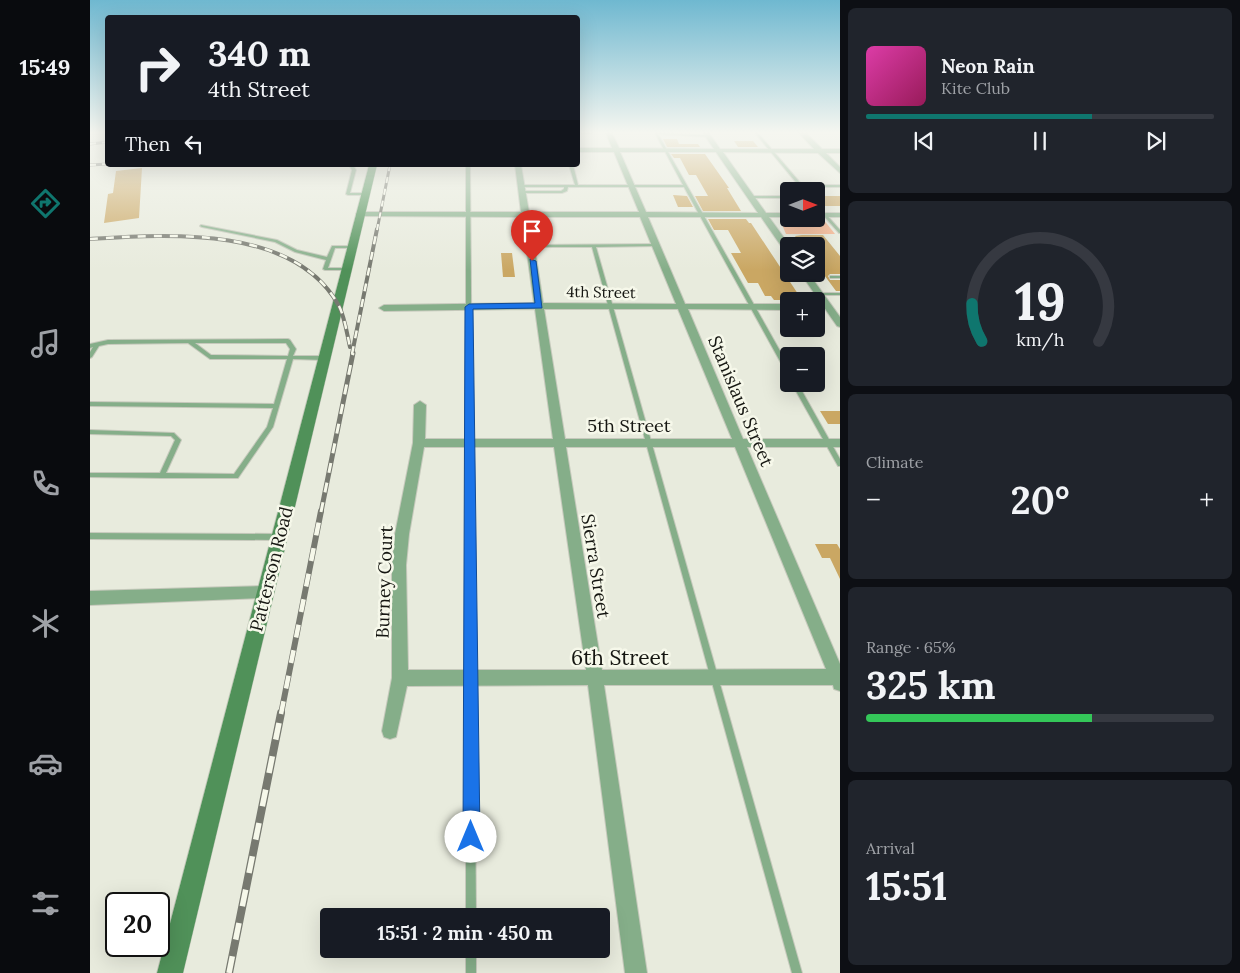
<!DOCTYPE html>
<meta charset="utf-8">
<style>
body{margin:0;font-family:Lora,serif;background:#20242c;color:#f1f3f6;height:100vh;display:flex;flex-direction:column;font-size:19px;white-space:nowrap}
*{box-sizing:border-box;margin:0}
p{font-size:16px;color:#9ea1a6}
.icon{flex:none;width:28px;height:28px;fill:none;stroke:currentColor;stroke-width:2;stroke-linecap:round;stroke-linejoin:round}
.map{position:relative;flex:1;overflow:hidden}
.drawer{display:flex;flex-direction:column;gap:8px;padding:8px;background:#0d0f14;width:400px}
.drawer>*{flex:none}
.banner{position:absolute;left:15px;top:15px;width:475px;height:152px;border-radius:5px;box-shadow:0 5px 20px #0002;background:#171b24;color:#f1f3f6;overflow:hidden}
.needle{width:32px;rotate:90deg}
.fabs{position:absolute;left:690px;top:182px;display:grid;gap:10px}
.fabs a{display:grid;place-items:center;width:45px;height:45px;border-radius:5px;background:#171b24;box-shadow:0 5px 20px #0002;font-size:25px}
.speed{position:absolute;left:15px;top:892px;display:flex;gap:10px;font-size:25px;font-weight:700;text-align:center}
.speed>*{display:grid;place-content:center;width:65px;height:65px;border-radius:50%;background:#171b24;box-shadow:0 5px 20px #0002;line-height:1}
.speed .limit{border:2px solid #111;border-radius:8px;background:#fff;color:#111}
.pin{position:absolute;display:grid;place-items:center;width:42px;height:42px;color:#fff;margin:-51px -21px;border-radius:50% 50% 50% 0;rotate:-45deg;box-shadow:0 0 5px #0007}
.pin .icon{rotate:45deg}
.me{position:absolute;width:55px;margin:-28px;rotate:0deg;stroke-linejoin:round;filter:drop-shadow(0 0 4px #0008)}
.turn{display:flex;align-items:center;gap:18px;height:105px;padding:0 20px;font-size:22px}
.turn .icon{width:65px;height:65px;stroke-width:2.5}
.turn b{display:block;font-size:35px;line-height:42px}
.then{display:flex;align-items:center;height:48px;padding:0 20px;background:#0003;gap:10px;font-size:19px}
.big{font-size:38px;font-weight:700;line-height:1.1}
.drawer .card{flex:1;display:flex;flex-direction:column;justify-content:center;gap:8px;min-width:0;padding:0 18px;border-radius:8px;background:#20242c}
.drawer .dial{align-items:center;gap:0}
.dial svg{height:130px;overflow:visible;fill:none;stroke:#363941;stroke-width:7;stroke-linecap:round;text-anchor:middle}
.dial text{fill:#f1f3f6;stroke:none}
.song{display:flex;align-items:center;gap:15px}
.cover{width:60px;height:60px;border-radius:8px;background:linear-gradient(135deg,hsl(320 70% 55%),hsl(330 70% 35%))}
.played{height:5px;border-radius:2px;background:linear-gradient(90deg,#0f766e 65%,#363941 65%)}
.keys{display:flex;justify-content:space-around;direction:ltr}
.heat{display:flex;justify-content:space-between;align-items:center;font-size:28px;direction:ltr}
.charge{height:8px;border-radius:4px;background:linear-gradient(90deg,#34c759 65%,#363941 0)}
.trip{position:absolute;left:230px;top:908px;width:290px;height:50px;border-radius:5px;background:#171b24;box-shadow:0 5px 20px #0002;font-weight:700;line-height:50px;text-align:center}
main{display:flex;flex:1;min-height:0}
.tabs{display:flex;flex-direction:column;width:90px;justify-content:space-around;align-items:center;background:#090b0e;color:#9ea1a6}
.tabs .icon{width:35px;height:35px}
.tabs .active{color:#0f766e}
.tabs b{font-size:22px;color:#f1f3f6}
.map>svg:first-child{display:block}
.green{fill:#f6b189}
.building{fill:#caa763}
.lines{fill:none;stroke-linecap:round;stroke-linejoin:round}
.lane-casing{stroke:#c6c9bc;stroke-width:2}
.street-casing{stroke:#c6c9bc;stroke-width:2}
.secondary-casing{stroke:#c6c9bc;stroke-width:1}
.lane{fill:#85ae89;fill-rule:evenodd}
.street{fill:#85ae89;fill-rule:evenodd}
.secondary{fill:#509159;fill-rule:evenodd}
.rail-far4-casing{stroke:#777970;stroke-width:3}
.rail-far3-casing{stroke:#777970;stroke-width:4}
.rail-far2-casing{stroke:#777970;stroke-width:5}
.rail-far1-casing{stroke:#777970;stroke-width:6}
.rail-casing{stroke:#777970;stroke-width:8}
.rail-far4{stroke:#f6f8ea;stroke-width:2;stroke-dasharray:6;stroke-linecap:butt}
.rail-far3{stroke:#f6f8ea;stroke-width:2.5;stroke-dasharray:8;stroke-linecap:butt}
.rail-far2{stroke:#f6f8ea;stroke-width:3;stroke-dasharray:10;stroke-linecap:butt}
.rail-far1{stroke:#f6f8ea;stroke-width:4.5;stroke-dasharray:13;stroke-linecap:butt}
.rail{stroke:#f6f8ea;stroke-width:5.5;stroke-dasharray:17;stroke-linecap:butt}
.route{fill:#1a73e8;stroke:#114b97}
.labels{text-anchor:middle;dominant-baseline:central;stroke-width:5;stroke-linejoin:round;paint-order:stroke}
.far-street-label{font-size:15px;fill:#151611;stroke:#f6f8ea}
.street-label{font-size:18px;fill:#151611;stroke:#f6f8ea}
.near-street-label{font-size:21px;fill:#151611;stroke:#f6f8ea}
</style>
<main>
<nav class="tabs">
<b>15:49</b>
<svg class="icon active" aria-label="directions" viewBox="0 0 24 24"><path d="M12 3l9 9-9 9-9-9zM9 14v-3h6M13 9l2 2-2 2"/></svg>
<svg class="icon" aria-label="music" viewBox="0 0 24 24"><path d="M9 18V5l10-2v13"/><circle cx="6" cy="18" r="3"/><circle cx="16" cy="16" r="3"/></svg>
<svg class="icon" aria-label="phone" viewBox="0 0 24 24"><path d="M5 4h4l2 5-3 2q2 4 5 5l2-3 5 2v4C11 20 4 13 5 4z"/></svg>
<svg class="icon" aria-label="climate" viewBox="0 0 24 24"><path d="M12 3v18M4 7l16 10M4 17L20 7"/></svg>
<svg class="icon" aria-label="car" viewBox="0 0 24 24"><path d="M5 17H2v-5l4-1 3-4h7l3 4 3 1v5h-3M9 17h6M6 11h13"/><circle cx="7" cy="17" r="2"/><circle cx="17" cy="17" r="2"/></svg>
<svg class="icon" aria-label="filters" viewBox="0 0 24 24"><path d="M4 7h16M4 17h16"/><circle cx="9" cy="7" r="2"/><circle cx="15" cy="17" r="2"/></svg>
</nav>
<div class="map">
<svg width="750" height="973" viewBox="0 0 750 973">
<rect width="100%" height="100%" fill="#e8ebdd"/>
<polygon class="green" points="733,219 745,234 696,234 690,220"/>
<g class="building">
<polygon points="573,139 587,139 589,144 608,144 610,147 577,147"/>
<polygon points="644,141 663,141 668,147 648,147"/>
<polygon points="581,154 615,154 639,188 637,188 651,211 613,211 605,196 618,196 606,175 599,175 590,158 584,158"/>
<polygon points="52,168 49,218 14,223 18,194 23,193 26,171"/>
<polygon points="583,195 597,196 603,207 588,207"/>
<polygon points="726,196 750,196 750,206 731,206 726,201"/>
<polygon points="618,219 656,219 659,223 661,223 712,300 684,300 681,296 675,296 668,283 658,283 641,253 651,253 638,230 624,230"/>
<polygon points="712,235 733,235 750,256 750,274 740,274 738,276 740,280 750,280 750,291 746,291 729,268 726,268 726,246 712,246 705,236"/>
<polygon points="411,253 422,253 425,277 413,277"/>
<polygon points="730,411 750,411 750,424 738,424"/>
<polygon points="725,544 747,544 750,549 750,579 740,558 732,558"/>
</g>
<g class="lines">
<g class="lane-casing">
<g id="lane">
<polygon points="488,133 502,133 501,134"/>
<polygon points="565,133 618,135 620,136 618,137 568,134 699,367 699,374 696,372 594,187 478,187 477,191 472,193 432,193 430,192 432,191 471,191 474,189 474,187 431,187 430,186 432,185 485,185 479,165 483,165 488,185 593,185"/>
<polygon points="665,133 668,133 712,185 750,185 750,187 710,187"/>
<polygon points="259,165 263,165 266,170 260,193 275,193 277,194 276,195 258,195 256,194 262,170"/>
<polygon points="376,165 380,165 386,916 376,916"/>
<polygon points="660,196 699,196 699,198 659,198 658,197"/>
<polygon points="726,203 750,230 750,233 749,233 726,207"/>
<polygon points="111,225 187,240 207,250 237,257 242,246 262,246 264,247 262,248 245,248 238,268 259,268 259,270 235,270 233,269 236,260 205,252 185,242 112,227 110,226"/>
<polygon points="567,244 569,245 568,246 506,247 712,973 702,973 502,247 440,247 438,246 440,245"/>
<rect x="740" y="276" width="10" height="2"/>
<polygon points="727,293 750,293 750,295 729,295 727,294"/>
<path d="M198,339L200,340L206,349L203,356H233L236,358L233,360L203,359L183,427L148,478H72L0,477V473H70L85,440L81,436L0,434V430L84,433L91,440L76,473L144,474L177,427L183,408L0,406V402L184,404L197,359H120L98,343L18,344L9,346L2,357L0,358V352L3,347L0,348V344L18,340ZM105,343H196L200,349L198,356L121,355Z"/>
<polygon points="702,384 708,384 750,459 750,466 748,466"/>
<polygon points="0,533 189,534 191,535 192,537 191,539 189,540 0,539"/>
<rect x="376" y="949" width="10" height="24"/>
</g>
</g>
<g class="street-casing">
<g id="street">
<path d="M516,133H522L529,148L624,149L613,133H619L630,149H724L709,133H716L732,149H750V153H736L750,167V173L728,153L633,152L676,213H699V217H679L700,246L699,253H696L671,217H558L595,304H699V310L598,309L653,439H750V447H657L750,664V691L744,689L743,685H514L557,973H535L498,685L317,686L306,737L300,739L294,737L292,731L302,678V565L305,534L323,443L324,405L330,401L336,405L335,439H463L445,309L294,311L289,308L294,305L444,303L432,217L270,216L266,214L270,212H431L425,165H431L439,212H549L524,152H488V148H522ZM530,152H626L668,213L556,212ZM440,217H550L586,304L453,303ZM454,309H588L642,439H475ZM334,447H464L496,670H318L316,565L319,534ZM476,447H645L736,669L512,670Z"/>
<rect x="726" y="213" width="24" height="4"/>
<polygon points="711,274 719,274 750,317 750,327 747,326"/>
<polygon points="175,586 180,587 182,592 180,597 175,598 0,605 0,591"/>
</g>
</g>
<g class="secondary-casing">
<polygon id="secondary" points="279,165 287,165 93,973 67,973"/>
</g>
<use href="#lane" class="lane"/>
<use href="#street" class="street"/>
<use href="#secondary" class="secondary"/>
<g class="rail-far4-casing">
<g id="rail-far4">
<polyline points="0,144 18,142"/>
<polyline points="0,165 18,164"/>
<polyline points="287,230 300,165"/>
</g>
</g>
<g class="rail-far3-casing">
<g id="rail-far3">
<path d="M0,239C78,234 205,225 249,306C255,318 257,334 260,347"/>
<polyline points="262,354 287,229"/>
</g>
</g>
<g class="rail-far2-casing">
<polyline id="rail-far2" points="231,512 263,353"/>
</g>
<g class="rail-far1-casing">
<polyline id="rail-far1" points="191,714 231,511"/>
</g>
<g class="rail-casing">
<polyline id="rail" points="139,973 191,713"/>
</g>
<use href="#rail-far4" class="rail-far4"/>
<use href="#rail-far3" class="rail-far3"/>
<use href="#rail-far2" class="rail-far2"/>
<use href="#rail-far1" class="rail-far1"/>
<use href="#rail" class="rail"/>
</g>
<linearGradient id="sky" x2="0" y2="1"><stop stop-color="#6fb8d0"/><stop offset="0.49" stop-color="#f5f6f0"/><stop offset="1" stop-color="#f5f6f0" stop-opacity="0"/></linearGradient>
<rect width="750" height="270" fill="url(#sky)"/>
<polygon class="route" points="440,259 446,261 452,308 383,309 390,837 387,843 381,846 375,843 373,837 375,307 379,304 445,303"/>
<g class="labels">
<g class="far-street-label">
<text transform="translate(511 292) rotate(1)">4th Street</text>
</g>
<g class="street-label">
<text transform="translate(651 401) rotate(67)">Stanislaus Street</text>
<text x="539" y="425">5th Street</text>
<text transform="translate(506 566) rotate(81)">Sierra Street</text>
<text transform="translate(181 569) rotate(-76)">Patterson Road</text>
<text transform="translate(294 582) rotate(-88)">Burney Court</text>
</g>
<g class="near-street-label">
<text x="530" y="657">6th Street</text>
</g>
</g>
</svg>
<div class="fabs">
<a><svg class="needle" viewBox="-14 -14 28 28"><path d="M0-13l5 13h-10z" fill="#e53935"/><path d="M0 13l5-13h-10z" fill="#9ea1a6"/></svg></a>
<a><svg class="icon" aria-label="layers" viewBox="0 0 24 24"><path d="M12 4l9 5-9 5-9-5zM3 14l9 5 9-5"/></svg></a>
<a>+</a>
<a>−</a>
</div>
<div class="speed"><div class="limit">20</div></div>
<div class="pin" style="left:442px;top:261px;background:#d93025"><svg class="icon" aria-label="arrive" viewBox="0 0 24 24"><path d="M6 21V4h12l-3 4 3 4H6"/></svg></div>
<svg class="me" style="left:381px;top:837px" viewBox="-20 -20 40 40"><circle r="19" fill="#fff"/><path d="M0-13L10 11 0 6-10 11z" fill="#1a73e8"/></svg>
<div class="trip">15:51 · 2 min · 450 m</div>
<div class="banner">
<div class="turn"><svg class="icon" aria-label="right" viewBox="0 0 24 24"><path d="M7 20v-9h11M14 6l5 5-5 5"/></svg><div><b>340 m</b>4th Street</div></div>
<div class="then">Then<svg class="icon" aria-label="left" viewBox="0 0 24 24"><path d="M17 20v-9H6M10 6l-5 5 5 5"/></svg></div>
</div>
</div>
<section class="drawer">
<div class="card">
<div class="song"><i class="cover"></i><div><b>Neon Rain</b><p>Kite Club</p></div></div>
<div class="played"></div>
<div class="keys"><svg class="icon" aria-label="previous" viewBox="0 0 24 24"><path d="M18 5L8 12l10 7zM5 5v14"/></svg><svg class="icon" aria-label="pause" viewBox="0 0 24 24"><path d="M8 5v14M16 5v14"/></svg><svg class="icon" aria-label="next" viewBox="0 0 24 24"><path d="M6 5l10 7-10 7zM19 5v14"/></svg></div>
</div>
<div class="card dial"><svg viewBox="0 0 100 80">
<path d="M14 69A42 42 0 1 1 86 69"/>
<path d="M14 69A42 42 0 0 1 8 46" stroke="#0f766e"/>
<text x="50" y="56" font-size="32" font-weight="700">19</text>
<text x="50" y="72" font-size="11">km/h</text>
</svg></div>
<div class="card"><p>Climate</p>
<div class="heat"><a>−</a><b class="big">20°</b><a>+</a></div>
</div>
<div class="card"><p>Range · 65%</p><b class="big">325 km</b><div class="charge"></div></div>
<div class="card"><p>Arrival</p><b class="big">15:51</b></div>
</section>
</main>
